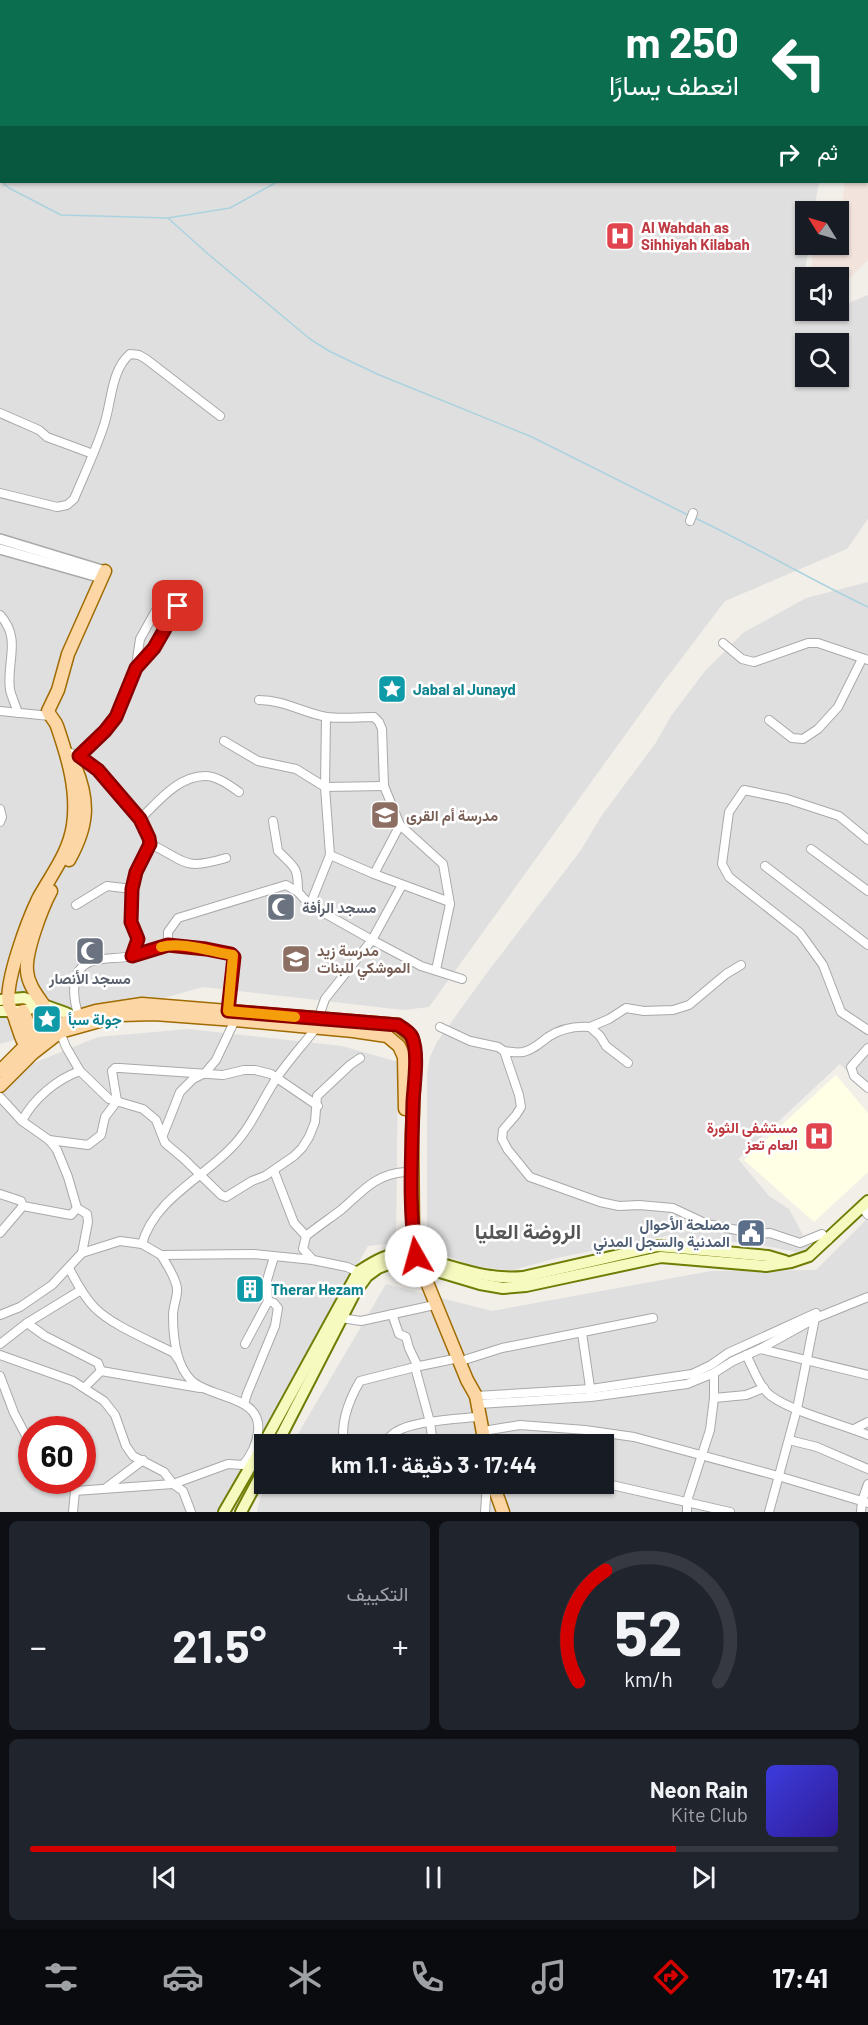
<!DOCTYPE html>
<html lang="ar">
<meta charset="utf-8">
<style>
body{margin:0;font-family:Barlow,Vazirmatn,sans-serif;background:#20242c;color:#f1f3f6;direction:rtl;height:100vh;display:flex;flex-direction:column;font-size:22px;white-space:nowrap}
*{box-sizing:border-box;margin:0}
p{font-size:20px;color:#9ea1a6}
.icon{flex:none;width:33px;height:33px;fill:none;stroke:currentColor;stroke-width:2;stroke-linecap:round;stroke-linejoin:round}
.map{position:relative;height:1512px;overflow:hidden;direction:ltr}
.panel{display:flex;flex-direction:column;gap:9px;padding:9px;background:#0d0f14;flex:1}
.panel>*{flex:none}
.banner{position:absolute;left:0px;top:0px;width:868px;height:183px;box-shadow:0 2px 4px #0004;direction:rtl;background:#0b6e4f;color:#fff;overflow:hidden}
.needle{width:39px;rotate:307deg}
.buttons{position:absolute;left:795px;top:201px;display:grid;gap:12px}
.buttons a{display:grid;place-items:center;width:54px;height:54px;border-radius:0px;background:#171b24;box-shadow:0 2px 4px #0004;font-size:30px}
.speed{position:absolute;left:18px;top:1416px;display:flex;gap:12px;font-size:30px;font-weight:700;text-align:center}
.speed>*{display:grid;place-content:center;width:78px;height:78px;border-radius:50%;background:#171b24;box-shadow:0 2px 4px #0004;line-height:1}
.speed .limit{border:9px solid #d22;background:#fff;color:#111}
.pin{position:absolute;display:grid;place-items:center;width:51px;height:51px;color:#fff;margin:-26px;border-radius:12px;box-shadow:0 3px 9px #0006}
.me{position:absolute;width:66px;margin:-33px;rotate:353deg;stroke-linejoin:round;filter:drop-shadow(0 0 4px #0008)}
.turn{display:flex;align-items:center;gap:21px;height:126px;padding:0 30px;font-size:27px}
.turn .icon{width:78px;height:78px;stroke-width:2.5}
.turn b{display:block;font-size:42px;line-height:51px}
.then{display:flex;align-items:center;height:57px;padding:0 30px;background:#0003;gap:12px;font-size:22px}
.big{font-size:45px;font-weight:700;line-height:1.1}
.panel .card{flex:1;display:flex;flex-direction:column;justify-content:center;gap:9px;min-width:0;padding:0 21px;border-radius:9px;background:#20242c}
.panel .dial{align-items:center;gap:0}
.dial svg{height:156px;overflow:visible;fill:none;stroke:#363941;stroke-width:7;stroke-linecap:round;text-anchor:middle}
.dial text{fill:#f1f3f6;stroke:none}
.song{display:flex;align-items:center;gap:18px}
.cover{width:72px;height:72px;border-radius:9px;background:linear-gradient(135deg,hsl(240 70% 55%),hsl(250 70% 35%))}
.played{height:6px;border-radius:3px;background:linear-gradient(90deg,#d40000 80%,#363941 80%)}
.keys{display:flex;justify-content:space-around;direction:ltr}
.heat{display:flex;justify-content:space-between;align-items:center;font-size:33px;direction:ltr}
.panel .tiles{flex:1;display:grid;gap:9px;grid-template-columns:1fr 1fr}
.card:last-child{grid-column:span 2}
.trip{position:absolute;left:254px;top:1434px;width:360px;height:60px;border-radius:0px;background:#171b24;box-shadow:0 2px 4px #0004;font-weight:700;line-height:60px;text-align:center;direction:rtl}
.menu{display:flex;height:96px;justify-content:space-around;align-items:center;background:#090b0e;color:#9ea1a6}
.menu .icon{width:42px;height:42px}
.menu .on{color:#d40000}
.menu b{font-size:27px;color:#f1f3f6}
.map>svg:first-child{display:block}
.residential{fill:#e0dfdf;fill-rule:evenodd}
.education{fill:#ffffe5}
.military{fill:#f3e3dd}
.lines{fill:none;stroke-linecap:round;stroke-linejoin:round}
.stream{stroke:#aad3df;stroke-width:1.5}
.minor-casing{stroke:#a9a9a9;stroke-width:10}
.tertiary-casing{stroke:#a9a9a9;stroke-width:12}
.secondary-casing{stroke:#707d05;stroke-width:14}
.primary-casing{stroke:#a06b00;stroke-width:15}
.minor{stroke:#fff;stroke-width:8}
.tertiary{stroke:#fff;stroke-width:9}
.secondary{stroke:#f7fabf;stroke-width:10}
.primary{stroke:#fcd6a4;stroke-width:12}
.route-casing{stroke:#8a0000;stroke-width:15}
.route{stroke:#d40000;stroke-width:10}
.slow{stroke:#f59e0b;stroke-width:10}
.labels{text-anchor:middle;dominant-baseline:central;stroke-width:5;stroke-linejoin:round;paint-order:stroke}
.health-label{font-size:15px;font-weight:bold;fill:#be3a42;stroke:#fff;text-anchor:start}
.culture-label{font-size:15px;font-weight:bold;fill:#0d838f;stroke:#fff;text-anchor:start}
.education-label{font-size:15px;font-weight:bold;fill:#785e54;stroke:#fff;text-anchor:start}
.worship-label{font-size:15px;font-weight:bold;fill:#5b616d;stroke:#fff;text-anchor:start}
.service-label{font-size:15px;font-weight:bold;fill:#4e5e75;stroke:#fff;text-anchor:end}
.district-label{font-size:21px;font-weight:bold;fill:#555;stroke:#fff}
</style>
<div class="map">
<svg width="868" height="1512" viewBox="0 0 868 1512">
<rect width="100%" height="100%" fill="#f2efe9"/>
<g class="residential">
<path d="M0,0H868V105L867,2H2V182H819L814,211L806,212V244L809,245L797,323L830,311L838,310L839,307L868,295V519L847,549L725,601L659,688L429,1007L403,1010L203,987L0,1044ZM806,344H838V376H806Z"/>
<polygon points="868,582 868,1093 840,1064 738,1159 769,1196 789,1209 811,1250 796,1252 755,1244 666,1236 557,1258 510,1271 470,1265 427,1248 427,1074 430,1057 437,1042 486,974 581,850 602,815 655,744 671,716 705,671 743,633 806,598"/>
<path d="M188,1029L342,1046L398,1062L396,1243L368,1246L217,1512H0V1092L24,1067L98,1037ZM32,1430H82V1480H32Z"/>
<polygon points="868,1218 868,1512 257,1512 260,1498 269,1484 603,1484 603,1444 292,1444 386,1284 492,1311 711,1271 816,1270"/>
</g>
<polygon class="education" points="836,1075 868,1113 868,1172 814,1222 744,1160"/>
<polygon class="military" points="868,141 868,260 839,289 838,278 807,277 811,270 814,245 838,244 838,212 832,211 842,204 845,182 867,182"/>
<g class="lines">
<g class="stream">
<polyline points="493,2 495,0"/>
<polyline points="0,180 9,188 61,215 168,218 230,208 277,182"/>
<polyline points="168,218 208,254 310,339 329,351 377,374 532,437 688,515"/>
<path d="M695,518C754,546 809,579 868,607"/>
</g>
<g class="minor-casing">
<g id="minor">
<polyline points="99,0 99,2"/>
<polyline points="0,413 39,430 47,437 93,454"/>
<path d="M0,493L57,507L67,505L74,499C84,475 95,452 103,428C112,404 110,371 130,354L139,355L146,359L220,416"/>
<polyline points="690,521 693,513"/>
<path d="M0,615C22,639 6,662 10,690C12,698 16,706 18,713"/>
<polyline points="723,643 742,659 754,662 808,643 818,643 868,660"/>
<polyline points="136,666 140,639 164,596"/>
<path d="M259,700C285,700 303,713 327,717C341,719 359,717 374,717L379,722L382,729L384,786L400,825L443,864L450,904L436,970"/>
<polyline points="0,711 50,716"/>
<polyline points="769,720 792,738 803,739 818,729 838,707 862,659"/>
<polyline points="224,741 258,761 296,769 325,787 384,786"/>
<path d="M64,751C71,753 79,755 85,759C99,769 150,826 149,842C149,853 140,862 136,872C131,886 128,907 131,922C132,928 136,933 138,939L132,956"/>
<polyline points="79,756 105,731 116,717 136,667 154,648 178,606"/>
<polyline points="0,809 2,817 0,822"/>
<path d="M140,819C158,802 178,776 205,776C217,776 229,785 239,792"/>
<path d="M273,821L278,851C295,868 298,866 298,892"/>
<polyline points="868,840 839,816 787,799 744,790 729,812 722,864 729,877 800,933 823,965 841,1012 868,1030"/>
<path d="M150,844C187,861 182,871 226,858"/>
<polyline points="811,849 868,891"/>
<polyline points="330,855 374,874 447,901 450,904"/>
<polyline points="765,866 868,945"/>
<polyline points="374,874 400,825"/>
<polyline points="76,905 107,886 132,889"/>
<polyline points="310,905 330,855 325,787 326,717"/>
<polyline points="168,945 168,932 178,918 286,885 298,892 310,905 372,940 421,966 462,979"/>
<path d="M79,1016C73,1000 69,970 90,962C102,957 119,959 132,956C144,954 156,947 168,946C189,943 212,952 233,955L228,1011"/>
<polyline points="318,1019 325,999 372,940 402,885"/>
<polyline points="440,1027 470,1041 498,1047 504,1051 519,1095 521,1107 516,1115 503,1130 502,1139 508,1150 530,1177 600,1202 619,1206 639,1205 673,1208 707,1224 757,1234 770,1233 800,1243 822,1234 828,1240"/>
<polyline points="590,1027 609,1019 626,1008 644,1011 673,1010 689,1005 726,974 741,965"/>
<polyline points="60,1032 66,1047 80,1071 109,1099 143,1109 156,1120 165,1143 184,1159 221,1195 226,1197 252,1181 265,1176 294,1156 302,1148 309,1137 315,1122 317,1096 350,1065 360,1058"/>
<polyline points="868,1048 851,1067 854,1076 868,1088"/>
<path d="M504,1051C510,1052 517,1053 523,1052C533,1050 540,1043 548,1037C560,1029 576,1026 590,1027L600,1036L606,1046L628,1063"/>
<polyline points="0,1097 22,1121 49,1140 57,1150 68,1177 77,1208 87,1214 88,1222 82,1253"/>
<path d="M22,1121C33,1099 57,1079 80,1071"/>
<polyline points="163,1135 180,1092 193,1079 205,1073 216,1060 235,1020"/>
<polyline points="49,1140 88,1145 101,1135 105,1117 117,1101 112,1071 115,1068 120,1068 223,1075 244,1070 255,1070 271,1074 318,1106"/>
<polyline points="274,1171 294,1223 306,1236 303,1249 313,1260"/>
<polyline points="0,1194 21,1201 23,1206 71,1215 77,1208"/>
<polyline points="862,1207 868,1215"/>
<polyline points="0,1233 23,1206"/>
<path d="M306,1236C317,1227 329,1219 341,1210C362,1192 375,1174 405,1172"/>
<path d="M142,1244C154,1200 201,1179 231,1148C251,1128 261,1102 276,1079C288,1061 303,1045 316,1028"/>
<path d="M69,1268C76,1282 84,1297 95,1308C113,1326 151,1341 174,1353L178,1359"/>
<polyline points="392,1314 399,1334 406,1337 409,1348 418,1367"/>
<polyline points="0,1315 20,1307 52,1285 82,1253 120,1241 142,1244 161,1255 253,1254 313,1260 347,1267 358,1272"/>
<polyline points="341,1318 361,1321 430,1306"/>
<polyline points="27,1323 45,1336 98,1363 101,1371"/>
<polyline points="582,1333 591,1394"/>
<polyline points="0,1344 27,1323 81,1290"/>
<polyline points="245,1344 268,1301"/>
<polyline points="760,1349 868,1375"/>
<polyline points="0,1355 73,1381 104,1401 115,1415 126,1446 133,1456 164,1472 173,1484 183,1491 191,1512"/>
<path d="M746,1355C753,1367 759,1387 771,1396C793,1412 841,1424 868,1435"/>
<polyline points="461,1361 502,1348 653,1318"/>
<polyline points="415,1367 430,1422 433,1444"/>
<polyline points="0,1376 14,1413 32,1447"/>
<polyline points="85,1387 101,1371 200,1388"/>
<polyline points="476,1396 591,1389 692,1374 711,1365 728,1353 816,1313 797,1409 769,1512"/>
<polyline points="714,1398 746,1395 764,1388"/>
<polyline points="244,1404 247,1394 275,1326 278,1308 274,1303 268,1301 267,1280 274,1257"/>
<polyline points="479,1404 591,1397 687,1384 714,1373 733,1361 760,1349 816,1318 868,1297"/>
<polyline points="854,1429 868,1422"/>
<polyline points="789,1440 817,1447 868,1469"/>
<path d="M344,1444C340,1422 349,1400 360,1381L415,1367L454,1359"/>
<path d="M383,1444C386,1441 389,1437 393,1434C408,1421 456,1419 476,1417"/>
<polyline points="428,1444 479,1442 483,1431 520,1425 585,1430 634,1437 778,1476 868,1503"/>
<polyline points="603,1483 730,1512"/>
<polyline points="106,1488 143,1460"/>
<path d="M75,1491L173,1484L228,1464L243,1465C251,1456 257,1443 258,1432C263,1395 210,1399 191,1380C175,1364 173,1336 173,1315C173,1306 178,1296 177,1288C175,1276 167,1265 161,1255"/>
<polyline points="73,1512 75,1491 73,1480"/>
<polyline points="485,1512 487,1484"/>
<polyline points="687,1512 687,1501 710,1430 714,1398 714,1373"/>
<polyline points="861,1512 862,1501 868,1484"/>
</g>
</g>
<g class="tertiary-casing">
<g id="tertiary">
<polyline points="0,539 105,571"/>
<polyline points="0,549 102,578"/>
</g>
</g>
<g class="secondary-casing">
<g id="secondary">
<polyline points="0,1000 24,998 66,1013 80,1023"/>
<polyline points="0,1011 23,1011 43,1004"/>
<polyline points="277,1444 354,1294 367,1276 378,1268 391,1263 413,1264 480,1284 503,1288 526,1286 661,1257 766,1266 791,1262 809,1256 868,1201"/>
<path d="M224,1512L264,1443L358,1272C373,1262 391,1251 410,1253C417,1254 425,1259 432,1261C464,1270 490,1280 523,1277L658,1246L768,1256L785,1261"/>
<polyline points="241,1512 264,1469"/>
</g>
</g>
<g class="primary-casing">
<g id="primary">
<path d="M69,860C88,826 90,802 75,766"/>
<path d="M43,1004C36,994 28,984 27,971C25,952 42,908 51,891"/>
<polyline points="23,1011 34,1037 40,1042"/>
<path d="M30,1050C21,1042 20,1032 16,1022C15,1016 11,1011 9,1005C4,983 28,920 38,899C51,875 69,853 73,825C78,791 68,758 57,726C55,720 50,717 48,711L58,690L68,654L105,571"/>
<polyline points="0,1071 34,1037 79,1016 96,1011 142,1004 398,1025 412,1037 415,1055 412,1136 413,1234 416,1256 424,1267 426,1280 467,1380 476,1396 485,1444"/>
<polyline points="0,1086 33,1053 60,1032 121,1015 154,1014 235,1020 353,1031 387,1036 399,1046 404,1057 405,1109"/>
<polyline points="493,1484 503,1512"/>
</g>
</g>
<use href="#minor" class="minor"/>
<use href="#tertiary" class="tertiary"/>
<use href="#secondary" class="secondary"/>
<use href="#primary" class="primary"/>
</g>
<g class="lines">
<g class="route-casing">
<path id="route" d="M178,606L154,648L136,668L116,717L105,731L79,756L98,770L140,819L149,838L150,844L136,872L132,889L131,922L138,939L132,956L168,945L206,949L231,954L234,957L228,1011L398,1025C403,1028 410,1032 412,1037C419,1053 414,1084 413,1102C412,1153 408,1206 416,1256"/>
</g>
<use href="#route" class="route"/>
<path class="slow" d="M161,947C182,941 212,952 233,955L228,1011L295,1017"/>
</g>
<defs>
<g id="hospital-square" transform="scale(1.5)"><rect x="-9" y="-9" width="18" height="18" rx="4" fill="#e0444e" stroke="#fff"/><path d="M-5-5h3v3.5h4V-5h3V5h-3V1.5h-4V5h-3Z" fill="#fff"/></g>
<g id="sight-square" transform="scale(1.5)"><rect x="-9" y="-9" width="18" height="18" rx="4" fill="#0f9aa8" stroke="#fff"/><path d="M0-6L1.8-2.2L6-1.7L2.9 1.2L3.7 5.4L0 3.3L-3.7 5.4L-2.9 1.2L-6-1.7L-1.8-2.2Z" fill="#fff"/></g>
<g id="school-square" transform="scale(1.5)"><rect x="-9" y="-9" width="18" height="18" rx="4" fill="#8d6e63" stroke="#fff"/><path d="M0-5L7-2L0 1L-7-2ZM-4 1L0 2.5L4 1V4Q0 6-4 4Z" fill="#fff"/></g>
<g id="mosque-square" transform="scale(1.5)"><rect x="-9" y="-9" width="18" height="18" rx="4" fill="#6b7280" stroke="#fff"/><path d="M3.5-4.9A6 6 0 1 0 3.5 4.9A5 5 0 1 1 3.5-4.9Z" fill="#fff"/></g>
<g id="civic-square" transform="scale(1.5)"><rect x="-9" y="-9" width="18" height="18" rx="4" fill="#5c6f8a" stroke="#fff"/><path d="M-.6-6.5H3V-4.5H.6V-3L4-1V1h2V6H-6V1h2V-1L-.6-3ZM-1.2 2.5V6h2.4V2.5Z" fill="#fff"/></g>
<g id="building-square" transform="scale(1.5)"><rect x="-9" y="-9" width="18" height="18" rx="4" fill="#0f9aa8" stroke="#fff"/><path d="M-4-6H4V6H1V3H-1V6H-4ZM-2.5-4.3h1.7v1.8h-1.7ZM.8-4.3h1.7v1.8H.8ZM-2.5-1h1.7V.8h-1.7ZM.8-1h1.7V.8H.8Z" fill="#fff"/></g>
</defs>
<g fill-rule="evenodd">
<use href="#hospital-square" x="620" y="236"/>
<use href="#sight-square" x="392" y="689"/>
<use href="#school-square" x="385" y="815"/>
<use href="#mosque-square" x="281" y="907"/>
<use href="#mosque-square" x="90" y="951"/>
<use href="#school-square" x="296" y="959"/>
<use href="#sight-square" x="47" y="1019"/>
<use href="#hospital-square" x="819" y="1136"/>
<use href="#civic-square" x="751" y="1233"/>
<use href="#building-square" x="250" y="1289"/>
</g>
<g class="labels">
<g class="health-label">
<text x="641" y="227">Al Wahdah as<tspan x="641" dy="17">Sihhiyah Kilabah</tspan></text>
<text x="798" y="1127" text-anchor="end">مستشفى الثورة<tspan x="798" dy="17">العام تعز</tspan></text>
</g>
<g class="culture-label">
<text x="413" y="689">Jabal al Junayd</text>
<text x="68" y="1019">جولة سبأ</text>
<text x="271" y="1289">Therar Hezam</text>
</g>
<g class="education-label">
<text x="406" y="815">مدرسة أم القرى</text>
<text x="317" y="950">مدرسة زيد<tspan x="317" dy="17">الموشكي للبنات</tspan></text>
</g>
<g class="worship-label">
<text x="302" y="907">مسجد الرأفة</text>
<text x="90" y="978" text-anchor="middle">مسجد الأنصار</text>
</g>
<g class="service-label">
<text x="730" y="1224">مصلحة الأحوال<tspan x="730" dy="17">المدنية والسجل المدني</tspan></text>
</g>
<g class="district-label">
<text x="528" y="1230">الروضة العليا</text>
</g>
</g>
</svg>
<div class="buttons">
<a><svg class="needle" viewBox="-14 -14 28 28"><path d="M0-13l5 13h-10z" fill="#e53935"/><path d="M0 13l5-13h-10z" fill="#9ea1a6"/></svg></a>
<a><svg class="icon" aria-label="sound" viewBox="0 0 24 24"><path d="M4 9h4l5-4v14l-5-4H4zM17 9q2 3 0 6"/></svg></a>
<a><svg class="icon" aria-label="search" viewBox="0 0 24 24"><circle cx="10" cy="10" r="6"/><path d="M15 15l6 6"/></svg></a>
</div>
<div class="speed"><div class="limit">60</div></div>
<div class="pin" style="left:178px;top:606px;background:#d93025"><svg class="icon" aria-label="arrive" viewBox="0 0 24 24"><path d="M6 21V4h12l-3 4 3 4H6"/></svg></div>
<svg class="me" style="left:416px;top:1256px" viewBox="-20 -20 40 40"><circle r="19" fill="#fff"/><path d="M0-13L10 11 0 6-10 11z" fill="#d40000"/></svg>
<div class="trip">17:44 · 3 دقيقة · 1.1 km</div>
<div class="banner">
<div class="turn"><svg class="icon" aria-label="left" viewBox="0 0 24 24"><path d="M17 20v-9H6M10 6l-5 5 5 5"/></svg><div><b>250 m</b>انعطف يسارًا</div></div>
<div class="then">ثم<svg class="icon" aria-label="right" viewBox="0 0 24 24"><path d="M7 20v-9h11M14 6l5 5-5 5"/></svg></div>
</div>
</div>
<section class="panel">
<div class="tiles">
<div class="card dial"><svg viewBox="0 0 100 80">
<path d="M14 69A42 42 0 1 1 86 69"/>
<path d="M14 69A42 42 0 0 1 28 12" stroke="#d40000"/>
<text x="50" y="56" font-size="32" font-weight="700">52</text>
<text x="50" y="72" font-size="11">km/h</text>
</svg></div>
<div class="card"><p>التكييف</p>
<div class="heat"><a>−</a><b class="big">21.5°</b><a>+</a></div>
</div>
<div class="card">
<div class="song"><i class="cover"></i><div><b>Neon Rain</b><p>Kite Club</p></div></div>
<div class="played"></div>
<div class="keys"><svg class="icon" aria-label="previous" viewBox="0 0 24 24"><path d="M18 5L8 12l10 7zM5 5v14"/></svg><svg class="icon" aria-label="pause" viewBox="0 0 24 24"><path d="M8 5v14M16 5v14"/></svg><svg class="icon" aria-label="next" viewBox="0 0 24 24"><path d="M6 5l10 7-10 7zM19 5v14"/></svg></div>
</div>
</div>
</section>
<nav class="menu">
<b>17:41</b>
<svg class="icon on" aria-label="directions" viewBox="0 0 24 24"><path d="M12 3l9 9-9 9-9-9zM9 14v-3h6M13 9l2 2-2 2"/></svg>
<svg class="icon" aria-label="music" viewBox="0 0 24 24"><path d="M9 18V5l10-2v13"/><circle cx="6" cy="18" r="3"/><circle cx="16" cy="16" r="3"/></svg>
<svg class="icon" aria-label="phone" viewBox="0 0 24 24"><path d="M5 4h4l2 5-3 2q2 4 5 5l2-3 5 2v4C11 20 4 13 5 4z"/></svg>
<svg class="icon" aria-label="climate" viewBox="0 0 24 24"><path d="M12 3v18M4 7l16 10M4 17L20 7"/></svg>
<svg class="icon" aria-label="car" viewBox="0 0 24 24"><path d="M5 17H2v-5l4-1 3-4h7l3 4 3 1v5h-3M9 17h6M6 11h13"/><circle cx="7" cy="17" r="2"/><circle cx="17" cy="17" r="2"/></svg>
<svg class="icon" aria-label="filters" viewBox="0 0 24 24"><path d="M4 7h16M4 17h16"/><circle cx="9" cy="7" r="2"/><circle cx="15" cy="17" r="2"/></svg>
</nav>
